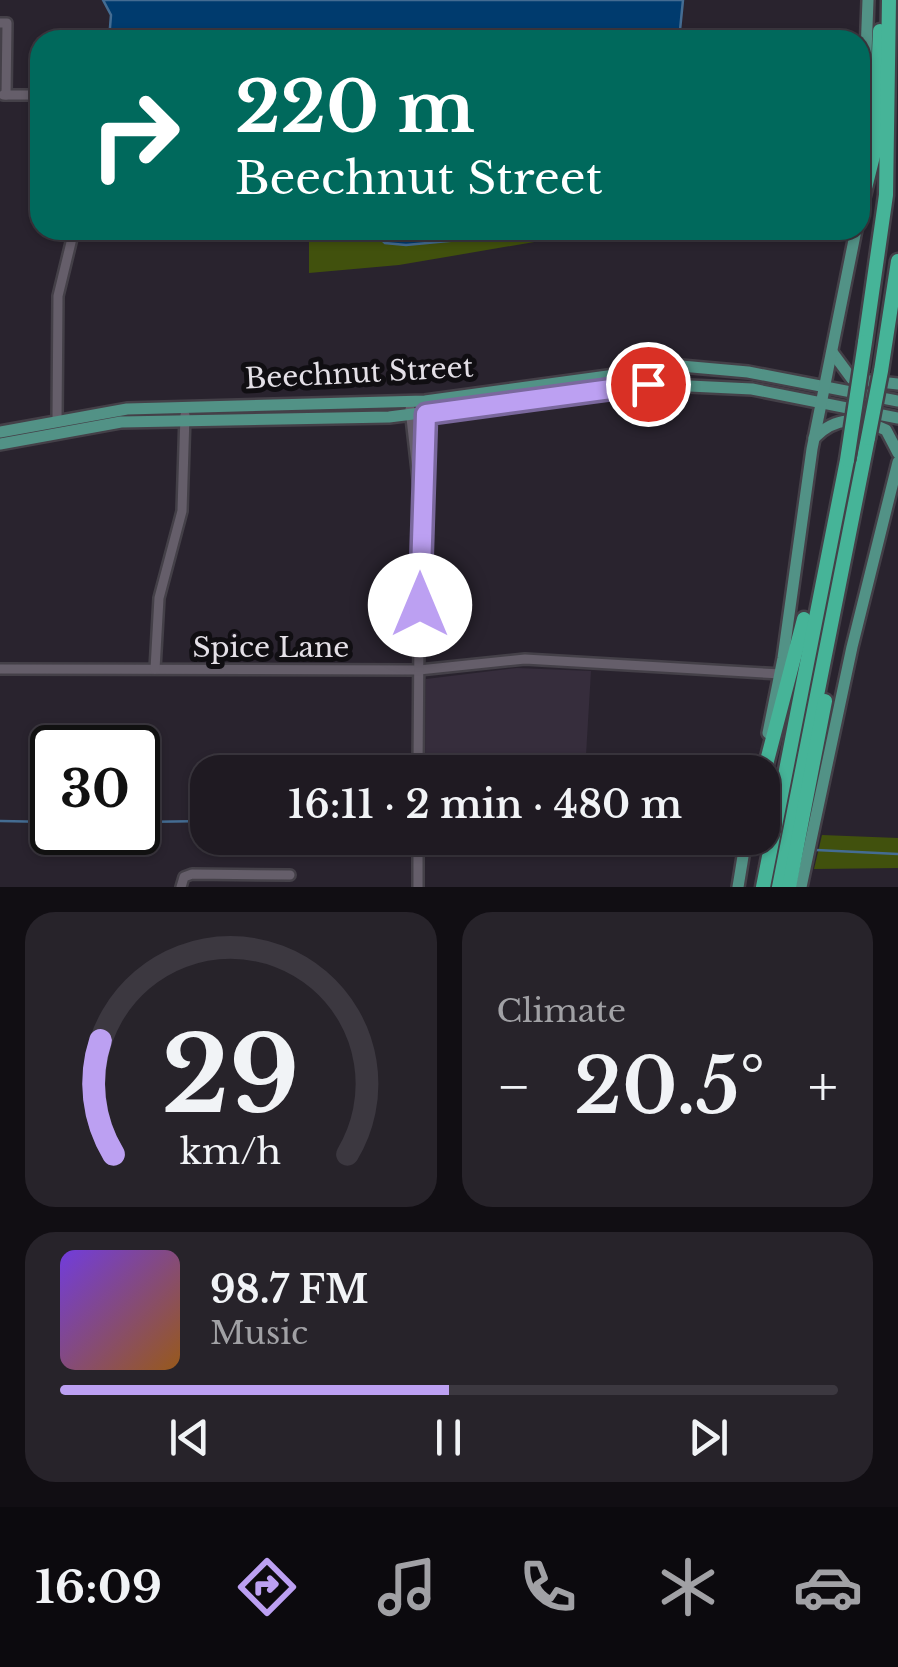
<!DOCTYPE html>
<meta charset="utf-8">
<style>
body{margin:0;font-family:"Libre Baskerville",serif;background:#27232a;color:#f1f3f6;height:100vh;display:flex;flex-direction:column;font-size:38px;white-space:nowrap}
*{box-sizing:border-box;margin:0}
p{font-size:32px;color:#a1a1a5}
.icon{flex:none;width:55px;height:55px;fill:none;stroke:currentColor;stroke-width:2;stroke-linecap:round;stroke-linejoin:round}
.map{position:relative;height:887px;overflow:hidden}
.drawer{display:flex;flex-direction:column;gap:25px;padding:25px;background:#110e13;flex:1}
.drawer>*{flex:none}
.banner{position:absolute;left:30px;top:30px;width:840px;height:210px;border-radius:30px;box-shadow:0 2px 8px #0004,0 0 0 2px #3c3840;background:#00695c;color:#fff;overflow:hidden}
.speed{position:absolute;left:30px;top:725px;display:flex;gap:20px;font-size:50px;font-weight:700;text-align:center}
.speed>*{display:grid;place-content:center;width:130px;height:130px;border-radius:50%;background:#1f1a22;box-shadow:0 2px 8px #0004,0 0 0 2px #3c3840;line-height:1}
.speed .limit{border:5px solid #111;border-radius:15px;background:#fff;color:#111}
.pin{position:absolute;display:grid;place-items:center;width:85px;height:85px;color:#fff;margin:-42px;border:5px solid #fff;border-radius:50%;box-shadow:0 2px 10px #0007}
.me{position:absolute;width:110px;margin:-55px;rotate:0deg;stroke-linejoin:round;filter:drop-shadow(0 0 8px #0008)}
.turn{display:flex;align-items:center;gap:35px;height:210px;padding:0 40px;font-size:45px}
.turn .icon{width:130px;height:130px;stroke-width:2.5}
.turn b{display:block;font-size:70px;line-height:85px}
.big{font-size:75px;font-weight:600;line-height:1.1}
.drawer .tile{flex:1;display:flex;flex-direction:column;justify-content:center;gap:15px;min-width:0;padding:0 35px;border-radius:30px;background:#27232a}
.drawer .dial{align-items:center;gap:0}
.dial svg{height:260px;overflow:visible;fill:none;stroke:#3c3840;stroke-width:7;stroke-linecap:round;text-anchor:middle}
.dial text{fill:#f1f3f6;stroke:none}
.song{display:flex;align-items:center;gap:30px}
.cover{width:120px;height:120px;border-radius:15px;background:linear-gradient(135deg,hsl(260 70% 55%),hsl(30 70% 35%))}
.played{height:10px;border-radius:5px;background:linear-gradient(90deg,#bca0f2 50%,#3c3840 50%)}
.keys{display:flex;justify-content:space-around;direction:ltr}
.heat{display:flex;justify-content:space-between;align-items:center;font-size:55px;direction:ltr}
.drawer .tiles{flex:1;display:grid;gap:25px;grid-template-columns:1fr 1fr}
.tile:last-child{grid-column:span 2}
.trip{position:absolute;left:190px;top:755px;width:590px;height:100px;border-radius:30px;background:#1f1a22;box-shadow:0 2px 8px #0004,0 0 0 2px #3c3840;font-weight:600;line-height:100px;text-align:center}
.tabs{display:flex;height:160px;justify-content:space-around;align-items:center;background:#0c0a0e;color:#a1a1a5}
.tabs .icon{width:70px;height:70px}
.tabs .selected{color:#bca0f2}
.tabs b{font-size:45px;color:#f1f3f6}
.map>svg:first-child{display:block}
.education{fill:#362d3c}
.green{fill:#41510d}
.water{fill:#003b6e;stroke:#446c92;stroke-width:2.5}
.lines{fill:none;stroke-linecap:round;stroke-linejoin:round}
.stream{stroke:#446c92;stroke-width:2.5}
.minor-casing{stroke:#444048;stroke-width:14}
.major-casing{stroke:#444048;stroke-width:16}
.highway-casing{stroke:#444048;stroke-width:19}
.minor{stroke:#655e6a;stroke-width:9}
.major{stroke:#529286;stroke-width:11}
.highway{stroke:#46b498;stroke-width:14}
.highway-bridge-casing{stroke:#444048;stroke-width:19;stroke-linecap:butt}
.highway-bridge{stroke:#46b498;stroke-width:14}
.route-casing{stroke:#7a689d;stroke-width:25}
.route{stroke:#bca0f2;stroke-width:18}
.labels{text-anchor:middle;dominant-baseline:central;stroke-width:10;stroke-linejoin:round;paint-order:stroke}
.street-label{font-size:28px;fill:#e4e0e7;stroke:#100e12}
</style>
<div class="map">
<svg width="898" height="887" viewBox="0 0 898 887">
<rect width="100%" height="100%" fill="#29232e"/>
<polygon class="education" points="517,668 591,671 585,772 425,772 426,679"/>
<g class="green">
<polygon points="309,230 556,230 546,240 399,265 309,273"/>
<polygon points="822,835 898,838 898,868 814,869"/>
</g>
<g class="water">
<polygon points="103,0 683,0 679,40 109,40 111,15"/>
<polygon points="371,230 526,230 513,235 406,245 385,243"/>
</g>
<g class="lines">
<g class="stream">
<polyline points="0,821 52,822"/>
<polyline points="138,822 208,821"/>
<polyline points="565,838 738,848"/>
<polyline points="816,850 898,854"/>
</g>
<g class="minor-casing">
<g id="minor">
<polyline points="0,23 7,23 6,95"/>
<polyline points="3,95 40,95"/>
<polyline points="410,409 419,488"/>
<polyline points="57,420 58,296 74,230"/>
<polyline points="0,669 419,670 525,659 781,674"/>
<polyline points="155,669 159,598 182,511 185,415"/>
<polyline points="418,772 420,495 426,411"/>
<polyline points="181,887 184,877 192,874 290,875"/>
<polyline points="418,887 418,838"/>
</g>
</g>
<g class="major-casing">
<g id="major">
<polyline points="860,211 868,0"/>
<polyline points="832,352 852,379 898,384"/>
<polyline points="0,432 127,409 425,401 681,366 748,372 898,401"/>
<path d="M814,438C836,416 858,417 886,430L898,453"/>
<polyline points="0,444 121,422 389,417 648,384 752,389 898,418"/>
<polyline points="768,733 783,658 812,449 856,230"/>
<polyline points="738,887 746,838"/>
<polyline points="801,887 852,647 898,462"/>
</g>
</g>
<g class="highway-casing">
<g id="highway">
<polyline points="863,196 875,148 880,31"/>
<polyline points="865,342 886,195 889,0"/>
<polyline points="881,371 898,261"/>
<polyline points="762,780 804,619"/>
<polyline points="763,887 847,460"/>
<polyline points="779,887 868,438"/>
<polyline points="789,887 825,701"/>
</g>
</g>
<use href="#minor" class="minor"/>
<use href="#major" class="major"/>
<use href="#highway" class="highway"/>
<g class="highway-bridge-casing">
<g id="highway-bridge">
<polyline points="868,438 881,371"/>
<polyline points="847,460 865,342"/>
</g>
</g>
<use href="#highway-bridge" class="highway-bridge"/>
</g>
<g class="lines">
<g class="route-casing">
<polyline id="route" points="420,605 426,414 648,384"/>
</g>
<use href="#route" class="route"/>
</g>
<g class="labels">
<g class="street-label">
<text transform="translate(359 373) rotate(-3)">Beechnut Street</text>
<text x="271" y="647">Spice Lane</text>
</g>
</g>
</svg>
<div class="speed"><div class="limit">30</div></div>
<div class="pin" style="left:648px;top:384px;background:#d93025"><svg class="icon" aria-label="arrive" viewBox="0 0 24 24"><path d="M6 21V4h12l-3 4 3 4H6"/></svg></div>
<svg class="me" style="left:420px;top:605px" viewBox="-20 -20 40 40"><circle r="19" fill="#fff"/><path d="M0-13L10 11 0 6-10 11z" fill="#bca0f2"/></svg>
<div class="trip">16:11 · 2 min · 480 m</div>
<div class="banner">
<div class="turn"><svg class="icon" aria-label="right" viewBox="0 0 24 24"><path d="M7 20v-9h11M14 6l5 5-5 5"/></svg><div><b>220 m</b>Beechnut Street</div></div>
</div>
</div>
<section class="drawer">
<div class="tiles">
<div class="tile dial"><svg viewBox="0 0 100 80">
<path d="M14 69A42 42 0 1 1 86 69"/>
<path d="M14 69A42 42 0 0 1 10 34" stroke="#bca0f2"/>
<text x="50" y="56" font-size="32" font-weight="700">29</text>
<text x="50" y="72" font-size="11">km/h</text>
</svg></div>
<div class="tile"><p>Climate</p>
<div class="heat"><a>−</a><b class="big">20.5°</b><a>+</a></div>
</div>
<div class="tile">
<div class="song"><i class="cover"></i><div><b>98.7 FM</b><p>Music</p></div></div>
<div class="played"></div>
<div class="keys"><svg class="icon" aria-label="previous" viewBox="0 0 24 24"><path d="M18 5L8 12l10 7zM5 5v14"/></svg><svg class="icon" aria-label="pause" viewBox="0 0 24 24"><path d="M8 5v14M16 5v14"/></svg><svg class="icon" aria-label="next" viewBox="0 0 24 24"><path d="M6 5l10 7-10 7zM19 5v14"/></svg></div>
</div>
</div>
</section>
<nav class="tabs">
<b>16:09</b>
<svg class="icon selected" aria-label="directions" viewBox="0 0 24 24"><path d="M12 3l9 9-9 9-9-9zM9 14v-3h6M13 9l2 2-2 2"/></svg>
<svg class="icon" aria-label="music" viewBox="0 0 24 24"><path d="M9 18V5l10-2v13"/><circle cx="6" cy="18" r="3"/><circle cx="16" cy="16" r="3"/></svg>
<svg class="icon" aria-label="phone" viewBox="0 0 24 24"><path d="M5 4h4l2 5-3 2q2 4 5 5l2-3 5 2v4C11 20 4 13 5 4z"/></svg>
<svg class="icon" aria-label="climate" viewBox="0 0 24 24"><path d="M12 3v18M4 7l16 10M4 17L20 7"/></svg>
<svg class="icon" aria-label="car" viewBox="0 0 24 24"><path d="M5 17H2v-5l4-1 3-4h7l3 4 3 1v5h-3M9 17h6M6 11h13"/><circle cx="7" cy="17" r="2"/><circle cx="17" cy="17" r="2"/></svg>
</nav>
